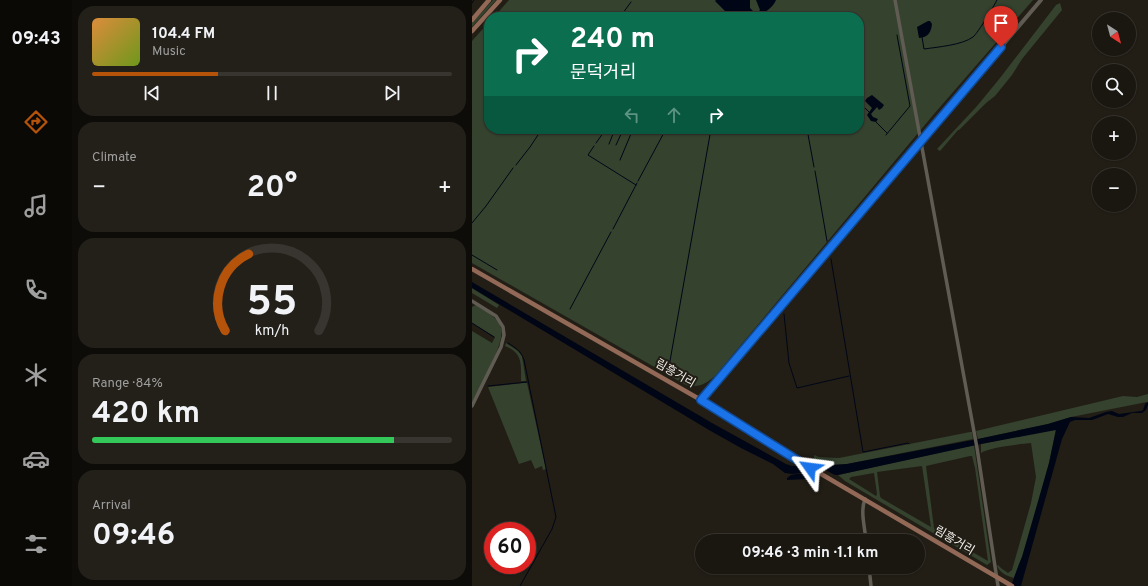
<!DOCTYPE html>
<meta charset="utf-8">
<style>
body{margin:0;font-family:Overpass,"Noto Sans KR",sans-serif;background:#231f19;color:#f1f3f6;height:100vh;display:flex;flex-direction:column;font-size:15px;white-space:nowrap}
*{box-sizing:border-box;margin:0}
p{font-size:13px;color:#9f9f9f}
.icon{flex:none;width:22px;height:22px;fill:none;stroke:currentColor;stroke-width:2;stroke-linecap:round;stroke-linejoin:round}
.map{position:relative;flex:1;overflow:hidden}
.details{display:flex;flex-direction:column;gap:6px;padding:6px;background:#0e0c09;width:400px}
.details>*{flex:none}
.hud{position:absolute;left:12px;top:12px;width:380px;height:122px;border-radius:16px;box-shadow:0 1px 3px #0004,0 0 0 1px #383530;background:#0b6e4f;color:#fff;overflow:hidden}
.needle{width:26px;rotate:144deg}
.buttons{position:absolute;left:620px;top:12px;display:grid;gap:8px}
.buttons a{display:grid;place-items:center;width:44px;height:44px;border-radius:50%;background:#1a1610;box-shadow:0 1px 3px #0004,0 0 0 1px #383530;font-size:20px}
.speed{position:absolute;left:12px;top:522px;display:flex;gap:8px;font-size:20px;font-weight:700;text-align:center}
.speed>*{display:grid;place-content:center;width:52px;height:52px;border-radius:50%;background:#1a1610;box-shadow:0 1px 3px #0004,0 0 0 1px #383530;line-height:1}
.speed .limit{border:6px solid #d22;background:#fff;color:#111}
.pin{position:absolute;display:grid;place-items:center;width:34px;height:34px;color:#fff;margin:-41px -17px;border-radius:50% 50% 50% 0;rotate:-45deg;box-shadow:0 0 4px #0007}
.pin .icon{rotate:45deg}
.me{position:absolute;width:44px;margin:-22px;rotate:301deg;stroke-linejoin:round;filter:drop-shadow(0 0 3px #0008)}
.turn{display:flex;align-items:center;gap:14px;height:84px;padding:0 20px;font-size:18px}
.turn .icon{width:52px;height:52px;stroke-width:2.5}
.turn b{display:block;font-size:28px;line-height:34px}
.lanes{display:flex;align-items:center;height:38px;padding:0 20px;background:#0003;justify-content:center;gap:20px;direction:ltr}
.lanes .off{opacity:.35}
.big{font-size:30px;font-weight:700;line-height:1.1}
.details .card{flex:1;display:flex;flex-direction:column;justify-content:center;gap:6px;min-width:0;padding:0 14px;border-radius:16px;background:#231f19}
.details .dial{align-items:center;gap:0}
.dial svg{height:104px;overflow:visible;fill:none;stroke:#383530;stroke-width:7;stroke-linecap:round;text-anchor:middle}
.dial text{fill:#f1f3f6;stroke:none}
.song{display:flex;align-items:center;gap:12px}
.cover{width:48px;height:48px;border-radius:6px;background:linear-gradient(135deg,hsl(30 70% 55%),hsl(80 70% 35%))}
.played{height:4px;border-radius:2px;background:linear-gradient(90deg,#b45309 35%,#383530 35%)}
.keys{display:flex;justify-content:space-around;direction:ltr}
.heat{display:flex;justify-content:space-between;align-items:center;font-size:22px;direction:ltr}
.charge{height:6px;border-radius:3px;background:linear-gradient(90deg,#34c759 84%,#383530 0)}
.trip{position:absolute;left:223px;top:534px;width:230px;height:40px;border-radius:20px;background:#1a1610;box-shadow:0 1px 3px #0004,0 0 0 1px #383530;font-weight:700;line-height:40px;text-align:center}
main{display:flex;flex:1;min-height:0}
.tab-bar{display:flex;flex-direction:column;width:72px;justify-content:space-around;align-items:center;background:#0a0906;color:#9f9f9f}
.tab-bar .icon{width:28px;height:28px}
.tab-bar .current{color:#b45309}
.tab-bar b{font-size:18px;color:#f1f3f6}
.map>svg:first-child{display:block}
.green{fill:#34422e;fill-rule:evenodd}
.water{fill:#000616}
.pier{fill:#221e16}
.lines{fill:none;stroke-linecap:round;stroke-linejoin:round}
.stream{stroke:#000616;stroke-width:1}
.tertiary{stroke:#605c53;stroke-width:3.5}
.secondary{stroke:#605c53;stroke-width:4}
.primary{stroke:#926957;stroke-width:4.5}
.route-casing{stroke:#114b97;stroke-width:10}
.route{stroke:#1a73e8;stroke-width:7}
.labels{text-anchor:middle;dominant-baseline:central;stroke-width:4;stroke-linejoin:round;paint-order:stroke}
.street-label{font-size:12px;fill:#eeece7;stroke:#221e16}
</style>
<main>
<nav class="tab-bar">
<b>09:43</b>
<svg class="icon current" aria-label="directions" viewBox="0 0 24 24"><path d="M12 3l9 9-9 9-9-9zM9 14v-3h6M13 9l2 2-2 2"/></svg>
<svg class="icon" aria-label="music" viewBox="0 0 24 24"><path d="M9 18V5l10-2v13"/><circle cx="6" cy="18" r="3"/><circle cx="16" cy="16" r="3"/></svg>
<svg class="icon" aria-label="phone" viewBox="0 0 24 24"><path d="M5 4h4l2 5-3 2q2 4 5 5l2-3 5 2v4C11 20 4 13 5 4z"/></svg>
<svg class="icon" aria-label="climate" viewBox="0 0 24 24"><path d="M12 3v18M4 7l16 10M4 17L20 7"/></svg>
<svg class="icon" aria-label="car" viewBox="0 0 24 24"><path d="M5 17H2v-5l4-1 3-4h7l3 4 3 1v5h-3M9 17h6M6 11h13"/><circle cx="7" cy="17" r="2"/><circle cx="17" cy="17" r="2"/></svg>
<svg class="icon" aria-label="filters" viewBox="0 0 24 24"><path d="M4 7h16M4 17h16"/><circle cx="9" cy="7" r="2"/><circle cx="15" cy="17" r="2"/></svg>
</nav>
<section class="details">
<div class="card">
<div class="song"><i class="cover"></i><div><b>104.4 FM</b><p>Music</p></div></div>
<div class="played"></div>
<div class="keys"><svg class="icon" aria-label="previous" viewBox="0 0 24 24"><path d="M18 5L8 12l10 7zM5 5v14"/></svg><svg class="icon" aria-label="pause" viewBox="0 0 24 24"><path d="M8 5v14M16 5v14"/></svg><svg class="icon" aria-label="next" viewBox="0 0 24 24"><path d="M6 5l10 7-10 7zM19 5v14"/></svg></div>
</div>
<div class="card"><p>Climate</p>
<div class="heat"><a>−</a><b class="big">20°</b><a>+</a></div>
</div>
<div class="card dial"><svg viewBox="0 0 100 80">
<path d="M14 69A42 42 0 1 1 86 69"/>
<path d="M14 69A42 42 0 0 1 32 10" stroke="#b45309"/>
<text x="50" y="56" font-size="32" font-weight="700">55</text>
<text x="50" y="72" font-size="11">km/h</text>
</svg></div>
<div class="card"><p>Range · 84%</p><b class="big">420 km</b><div class="charge"></div></div>
<div class="card"><p>Arrival</p><b class="big">09:46</b></div>
</section>
<div class="map">
<svg width="676" height="586" viewBox="0 0 676 586">
<rect width="100%" height="100%" fill="#221e16"/>
<g class="green">
<polygon points="21,0 24,0 0,27 0,23"/>
<path d="M37,0H561L462,114L243,376C233,384 228,388 214,385L0,263V41L17,22V129H387V17H22Z"/>
<polygon points="588,3 590,10 550,59 540,75 523,96 514,103 487,130 486,130 468,151 465,149 505,106 528,78 584,5"/>
<polygon points="0,288 27,305 25,308 0,293"/>
<path d="M4,305C13,311 25,316 29,328C34,342 7,388 0,403V331L20,343L23,337L0,323V307Z"/>
<path d="M34,343L46,351L50,356L54,381H49C49,364 51,353 33,346Z"/>
<polygon points="51,383 55,383 74,469 71,470 70,466 63,469 59,460 47,464 16,387"/>
<polygon points="676,394 676,402 675,402 599,417 576,424 506,439 504,431 651,396 665,397"/>
<path d="M584,429L577,463L566,505L550,557L542,578C535,576 528,573 525,566L526,565L529,568L536,573L540,570L559,503L564,477L559,443C549,444 517,447 509,453V444Z"/>
<polygon points="498,432 500,432 501,439 375,464 352,465 342,462 342,455 347,457 367,458"/>
<path d="M502,445L519,562L515,565L373,481L366,475ZM498,456H500L503,468L516,561L464,531L462,528L454,466ZM450,466L459,527L409,498L408,496L405,472ZM402,473L405,494L404,496L377,479L379,477Z"/>
</g>
<g class="water">
<path d="M244,0H278V8L281,11L286,12L288,10L284,0H304C301,8 290,15 282,17C277,18 259,17 253,17L255,13L243,1Z"/>
<path d="M456,21H458L460,24C459,33 456,37 447,38L445,27Z"/>
<polygon points="400,95 412,105 410,108 407,110 405,107 399,114 401,117 406,119 404,122 399,121 395,115 400,108 393,101 395,98"/>
<polygon points="0,282 240,423 314,464 320,466 344,464 362,465 375,464 506,439 576,424 599,417 617,418 634,412 640,411 647,414 669,411 671,410 673,404 676,402 676,405 674,410 670,413 660,413 651,417 646,417 636,414 620,420 603,420 598,422 590,439 549,586 539,586 547,564 550,557 577,463 584,430 509,444 366,475 330,473 320,474 313,473 301,464 269,448 237,430 0,288"/>
<polygon points="324,474 333,474 338,475 336,479 315,480 315,478 319,475"/>
</g>
<polygon class="pier" points="340,462 366,477 340,476 321,464"/>
<g class="lines">
<g class="stream">
<polyline points="0,3 2,0"/>
<polyline points="148,17 159,2"/>
<path d="M450,37L452,49C466,47 490,45 501,37C506,33 522,6 525,0"/>
<polyline points="387,102 397,112"/>
<polyline points="404,122 415,133"/>
<polyline points="335,129 342,167"/>
<polyline points="414,135 438,106 425,35"/>
<polyline points="124,143 134,129"/>
<polyline points="137,144 143,129"/>
<polyline points="144,145 150,132 150,129"/>
<polyline points="122,146 116,155 164,185"/>
<polyline points="148,160 161,129"/>
<polyline points="44,165 58,147 70,129"/>
<polyline points="343,171 355,241"/>
<polyline points="166,181 194,129"/>
<polyline points="0,223 14,206 41,168"/>
<polyline points="141,229 165,183"/>
<polyline points="0,255 25,270"/>
<polyline points="359,259 391,452 436,443 437,444"/>
<polyline points="98,309 139,232"/>
<polyline points="312,314 317,363 325,388 377,376"/>
<polyline points="0,323 22,337"/>
<path d="M36,343C44,348 49,351 52,360L84,517L80,529L48,586"/>
<polyline points="191,371 197,365 198,361 239,129"/>
<polyline points="16,386 55,382"/>
</g>
<g class="tertiary">
<polyline points="423,0 505,448 526,586"/>
<polyline points="0,301 24,316 31,327 32,335 29,347 0,406"/>
<path d="M393,499C388,512 393,527 394,541"/>
<polyline points="397,567 399,586"/>
</g>
<polyline class="secondary" points="229,400 569,0"/>
<g class="primary">
<polyline points="0,20 17,0"/>
<polyline points="0,31 28,0"/>
<polyline points="0,269 229,400 327,461 540,586"/>
</g>
</g>
<g class="lines">
<g class="route-casing">
<polyline id="route" points="338,468 229,400 529,47"/>
</g>
<use href="#route" class="route"/>
</g>
<g class="labels">
<g class="street-label">
<text transform="translate(203 374) rotate(30)">림흥거리</text>
<text transform="translate(482 541) rotate(31)">림흥거리</text>
</g>
</g>
</svg>
<div class="buttons">
<a><svg class="needle" viewBox="-14 -14 28 28"><path d="M0-13l5 13h-10z" fill="#e53935"/><path d="M0 13l5-13h-10z" fill="#9f9f9f"/></svg></a>
<a><svg class="icon" aria-label="search" viewBox="0 0 24 24"><circle cx="10" cy="10" r="6"/><path d="M15 15l6 6"/></svg></a>
<a>+</a>
<a>−</a>
</div>
<div class="speed"><div class="limit">60</div></div>
<div class="pin" style="left:529px;top:47px;background:#d93025"><svg class="icon" aria-label="arrive" viewBox="0 0 24 24"><path d="M6 21V4h12l-3 4 3 4H6"/></svg></div>
<svg class="me" style="left:338px;top:468px" viewBox="-20 -20 40 40"><path d="M0-17L14 15 0 8-14 15z" fill="#1a73e8" stroke="#fff" stroke-width="4"/></svg>
<div class="trip">09:46 · 3 min · 1.1 km</div>
<div class="hud">
<div class="turn"><svg class="icon" aria-label="right" viewBox="0 0 24 24"><path d="M7 20v-9h11M14 6l5 5-5 5"/></svg><div><b>240 m</b>문덕거리</div></div>
<div class="lanes"><svg class="icon off" aria-label="left" viewBox="0 0 24 24"><path d="M17 20v-9H6M10 6l-5 5 5 5"/></svg><svg class="icon off" aria-label="ahead" viewBox="0 0 24 24"><path d="M12 20V5M6 11l6-6 6 6"/></svg><svg class="icon" aria-label="right" viewBox="0 0 24 24"><path d="M7 20v-9h11M14 6l5 5-5 5"/></svg></div>
</div>
</div>
</main>
